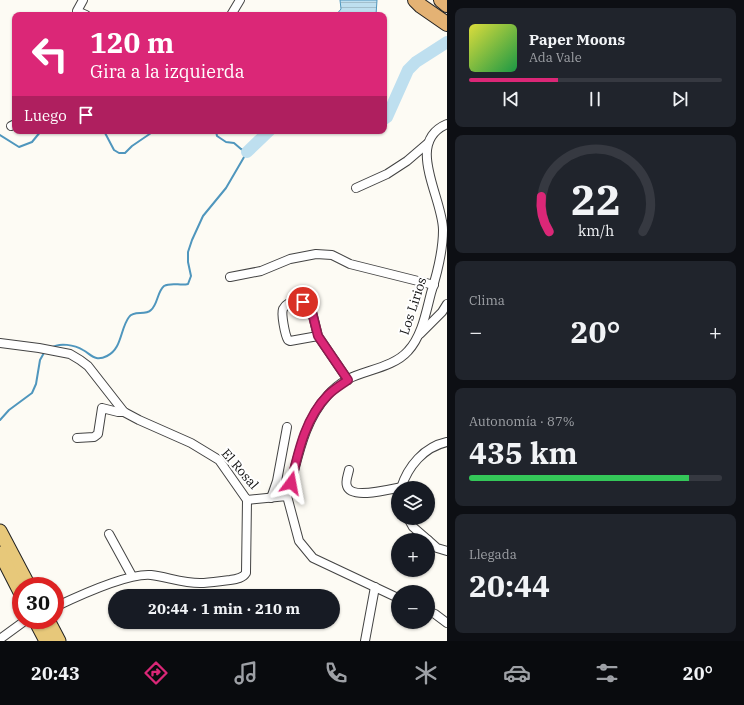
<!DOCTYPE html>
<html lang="es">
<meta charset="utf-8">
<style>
body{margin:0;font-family:"IBM Plex Serif",serif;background:#20242c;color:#f1f3f6;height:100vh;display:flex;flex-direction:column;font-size:15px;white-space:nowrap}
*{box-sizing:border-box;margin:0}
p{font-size:13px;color:#9ea1a6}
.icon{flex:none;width:22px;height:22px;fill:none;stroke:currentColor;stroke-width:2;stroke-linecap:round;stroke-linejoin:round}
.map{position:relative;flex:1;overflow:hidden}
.panel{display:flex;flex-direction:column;gap:8px;padding:8px;background:#0d0f14;width:297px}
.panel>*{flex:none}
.guide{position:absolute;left:12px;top:12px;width:375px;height:122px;border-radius:8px;box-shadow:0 1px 3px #0004;background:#db2777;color:#fff;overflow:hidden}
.tools{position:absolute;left:391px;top:481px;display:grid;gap:8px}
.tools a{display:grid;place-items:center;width:44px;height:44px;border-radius:50%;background:#171b24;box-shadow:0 1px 3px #0004;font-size:20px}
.speed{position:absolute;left:12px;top:577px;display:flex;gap:8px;font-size:20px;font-weight:700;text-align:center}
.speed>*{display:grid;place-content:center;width:52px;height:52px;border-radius:50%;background:#171b24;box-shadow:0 1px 3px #0004;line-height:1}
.speed .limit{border:6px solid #d22;background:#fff;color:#111}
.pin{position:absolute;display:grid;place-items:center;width:34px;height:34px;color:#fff;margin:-17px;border:2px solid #fff;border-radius:50%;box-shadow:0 1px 4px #0007}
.me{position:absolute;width:44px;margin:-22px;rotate:13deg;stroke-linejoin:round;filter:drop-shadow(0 0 3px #0008)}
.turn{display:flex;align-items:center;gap:14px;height:84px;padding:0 12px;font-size:18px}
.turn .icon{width:52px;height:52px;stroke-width:2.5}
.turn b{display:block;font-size:28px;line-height:34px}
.then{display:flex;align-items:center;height:38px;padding:0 12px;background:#0003;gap:8px;font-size:15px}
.big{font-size:30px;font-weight:700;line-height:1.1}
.panel .widget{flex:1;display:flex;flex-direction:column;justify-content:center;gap:6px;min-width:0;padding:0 14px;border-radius:8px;background:#20242c}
.panel .dial{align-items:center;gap:0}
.dial svg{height:104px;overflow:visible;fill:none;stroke:#363941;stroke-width:7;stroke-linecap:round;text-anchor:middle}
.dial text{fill:#f1f3f6;stroke:none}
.song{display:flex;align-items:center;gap:12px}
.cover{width:48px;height:48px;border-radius:6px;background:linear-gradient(135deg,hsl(60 70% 55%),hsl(140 70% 35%))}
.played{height:4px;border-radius:2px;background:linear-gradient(90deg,#db2777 35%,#363941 35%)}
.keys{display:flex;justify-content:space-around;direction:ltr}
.heat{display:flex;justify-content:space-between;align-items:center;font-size:22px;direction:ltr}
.charge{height:6px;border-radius:3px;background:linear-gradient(90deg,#34c759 87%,#363941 0)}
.trip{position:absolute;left:108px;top:589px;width:232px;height:40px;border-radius:20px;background:#171b24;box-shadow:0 1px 3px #0004;font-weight:700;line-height:40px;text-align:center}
.menu{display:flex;height:64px;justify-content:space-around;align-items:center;background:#090b0e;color:#9ea1a6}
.menu .icon{width:28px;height:28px}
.menu .on{color:#db2777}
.menu b{font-size:18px;color:#f1f3f6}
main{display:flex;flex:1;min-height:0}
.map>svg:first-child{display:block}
.water{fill:url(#water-rules);stroke:#4f96bd}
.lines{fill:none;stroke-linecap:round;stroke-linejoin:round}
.stream{stroke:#4f96bd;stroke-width:2}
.river{stroke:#bedfef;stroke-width:12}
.minor-casing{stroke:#434343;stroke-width:10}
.primary-casing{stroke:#212121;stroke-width:15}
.trunk-casing{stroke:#212121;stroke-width:16}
.minor{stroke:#fff;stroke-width:8}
.primary{stroke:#e7c87a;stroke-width:13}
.trunk{stroke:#e4b274;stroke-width:14}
.route-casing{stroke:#8e194d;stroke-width:10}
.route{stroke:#db2777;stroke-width:7}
.labels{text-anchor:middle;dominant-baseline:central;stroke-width:4;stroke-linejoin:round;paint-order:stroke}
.street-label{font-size:13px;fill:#101010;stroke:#fff}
</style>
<main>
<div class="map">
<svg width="447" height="641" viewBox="0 0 447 641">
<defs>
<pattern id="water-rules" width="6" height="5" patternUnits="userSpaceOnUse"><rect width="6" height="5" fill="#bedfef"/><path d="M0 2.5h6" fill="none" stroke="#a2becc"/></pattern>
</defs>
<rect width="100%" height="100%" fill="#fdfbf4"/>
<polygon class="water" points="340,0 377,0 376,15 336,15 341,9"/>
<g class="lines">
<g class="stream">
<polyline points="104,131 114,150 119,153 125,153 132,146 154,131"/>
<polyline points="0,135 19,147 32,142 41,131"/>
<path d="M51,348C59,342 75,345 83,350C92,355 95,362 107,356C122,349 120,329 129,317C134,310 145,316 151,310C158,304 157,292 164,286C171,282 181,286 188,284L191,276L188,262V252L192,240L203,216L226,188L247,152L241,149L234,143L226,142L217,136L216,131"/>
<polyline points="0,420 9,410 32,393 36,384 40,360 45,351"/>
</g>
<g class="river">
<polyline points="384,119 387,117 408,70 416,62 447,42"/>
<polyline points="247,152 269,131"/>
</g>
<g class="minor-casing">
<g id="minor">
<polyline points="83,0 77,11 86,15"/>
<polyline points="231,15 240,0"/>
<polyline points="11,126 15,124"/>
<polyline points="356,188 387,174 407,161 428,143"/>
<polyline points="230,277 261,271 290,259 316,254 332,255 350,264 434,285"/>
<polyline points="420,334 442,312 447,304"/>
<path d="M318,336L290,341L288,340C285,335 281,314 283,309C288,299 306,300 311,308L318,336L348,380"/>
<polyline points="0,343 39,348 70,354 80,360 88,366 124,412 139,420 191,443 219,460 247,500 287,496 299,541 313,558 398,598"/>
<polyline points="77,438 94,437 98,434 102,408 118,412 124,412"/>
<path d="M349,470C348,475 345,482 347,486C351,500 391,489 402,487"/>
<path d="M401,488C408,466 424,447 447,442"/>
<path d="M287,496C298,461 302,424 327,396C332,390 341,383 348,379C366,370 394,367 408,351C422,336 426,312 431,293C437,274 443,250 443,230C443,198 404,142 447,124"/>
<polyline points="271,498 277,481 287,427"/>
<polyline points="408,518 413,527 428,540"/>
<polyline points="109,534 132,576"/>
<polyline points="428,540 437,548 447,551"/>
<path d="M55,607C76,597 128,573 151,575C167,577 183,583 200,583C210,583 220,581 230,580C237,579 243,578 246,573L247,500"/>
<polyline points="428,611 435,614 447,623"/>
<polyline points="0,639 26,620"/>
<polyline points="365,641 375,587"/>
</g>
</g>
<g class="primary-casing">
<g id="primary">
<polyline points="0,531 29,586"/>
<polyline points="0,553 21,594"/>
<polyline points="35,620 46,641"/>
<polyline points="48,620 59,641"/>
</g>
</g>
<g class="trunk-casing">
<g id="trunk">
<polyline points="415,0 421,6 447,24"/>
<polyline points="441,0 447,5"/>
</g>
</g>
<use href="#minor" class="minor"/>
<use href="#primary" class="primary"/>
<use href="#trunk" class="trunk"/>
</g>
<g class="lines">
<g class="route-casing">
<path id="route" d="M291,483C298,453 305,418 328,395C334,389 341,385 348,380L318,336L311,308L309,304L303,302"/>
</g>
<use href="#route" class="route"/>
</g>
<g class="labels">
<g class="street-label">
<text transform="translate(413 306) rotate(-72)">Los Lirios</text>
<text transform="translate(240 469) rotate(49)">El Rosal</text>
</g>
</g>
</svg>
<div class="tools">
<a><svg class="icon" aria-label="layers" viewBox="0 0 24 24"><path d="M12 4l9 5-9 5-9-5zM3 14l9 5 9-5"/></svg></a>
<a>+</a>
<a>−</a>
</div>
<div class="speed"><div class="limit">30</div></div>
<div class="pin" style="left:303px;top:302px;background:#d93025"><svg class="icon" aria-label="arrive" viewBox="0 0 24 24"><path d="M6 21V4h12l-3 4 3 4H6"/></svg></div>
<svg class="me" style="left:291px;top:483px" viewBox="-20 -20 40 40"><path d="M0-17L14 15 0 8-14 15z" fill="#db2777" stroke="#fff" stroke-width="4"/></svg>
<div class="trip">20:44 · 1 min · 210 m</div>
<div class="guide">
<div class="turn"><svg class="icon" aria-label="left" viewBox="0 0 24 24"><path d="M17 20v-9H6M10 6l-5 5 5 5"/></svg><div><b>120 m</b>Gira a la izquierda</div></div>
<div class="then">Luego<svg class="icon" aria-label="arrive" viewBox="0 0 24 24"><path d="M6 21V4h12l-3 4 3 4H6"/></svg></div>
</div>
</div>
<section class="panel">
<div class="widget">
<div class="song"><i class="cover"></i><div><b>Paper Moons</b><p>Ada Vale</p></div></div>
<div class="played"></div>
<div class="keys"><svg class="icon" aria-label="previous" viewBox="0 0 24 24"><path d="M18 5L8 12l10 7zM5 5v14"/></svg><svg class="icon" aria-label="pause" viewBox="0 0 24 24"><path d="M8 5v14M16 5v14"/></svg><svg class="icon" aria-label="next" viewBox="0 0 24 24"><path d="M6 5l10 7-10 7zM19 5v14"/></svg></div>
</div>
<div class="widget dial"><svg viewBox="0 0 100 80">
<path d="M14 69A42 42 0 1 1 86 69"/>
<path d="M14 69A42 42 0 0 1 8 42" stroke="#db2777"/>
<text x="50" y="56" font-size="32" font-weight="700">22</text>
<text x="50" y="72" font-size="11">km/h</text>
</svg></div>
<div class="widget"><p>Clima</p>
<div class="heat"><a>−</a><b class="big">20°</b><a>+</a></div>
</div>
<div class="widget"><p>Autonomía · 87%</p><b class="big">435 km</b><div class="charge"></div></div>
<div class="widget"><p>Llegada</p><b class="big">20:44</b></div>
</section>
</main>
<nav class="menu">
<b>20:43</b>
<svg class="icon on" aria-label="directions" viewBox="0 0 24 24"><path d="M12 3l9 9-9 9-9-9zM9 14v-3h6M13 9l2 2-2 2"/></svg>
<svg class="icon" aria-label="music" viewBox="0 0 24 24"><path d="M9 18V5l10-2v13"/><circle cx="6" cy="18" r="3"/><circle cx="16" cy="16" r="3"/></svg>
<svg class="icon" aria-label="phone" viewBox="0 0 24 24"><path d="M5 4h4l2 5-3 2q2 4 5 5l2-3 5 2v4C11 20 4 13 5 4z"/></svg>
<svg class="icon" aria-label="climate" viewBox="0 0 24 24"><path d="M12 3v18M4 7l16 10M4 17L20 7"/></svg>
<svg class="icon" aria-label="car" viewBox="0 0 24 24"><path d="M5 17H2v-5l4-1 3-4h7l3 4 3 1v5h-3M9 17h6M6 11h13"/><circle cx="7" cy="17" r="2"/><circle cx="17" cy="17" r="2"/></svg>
<svg class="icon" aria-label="filters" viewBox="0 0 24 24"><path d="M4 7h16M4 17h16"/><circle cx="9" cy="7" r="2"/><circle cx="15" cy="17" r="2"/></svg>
<b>20°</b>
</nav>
